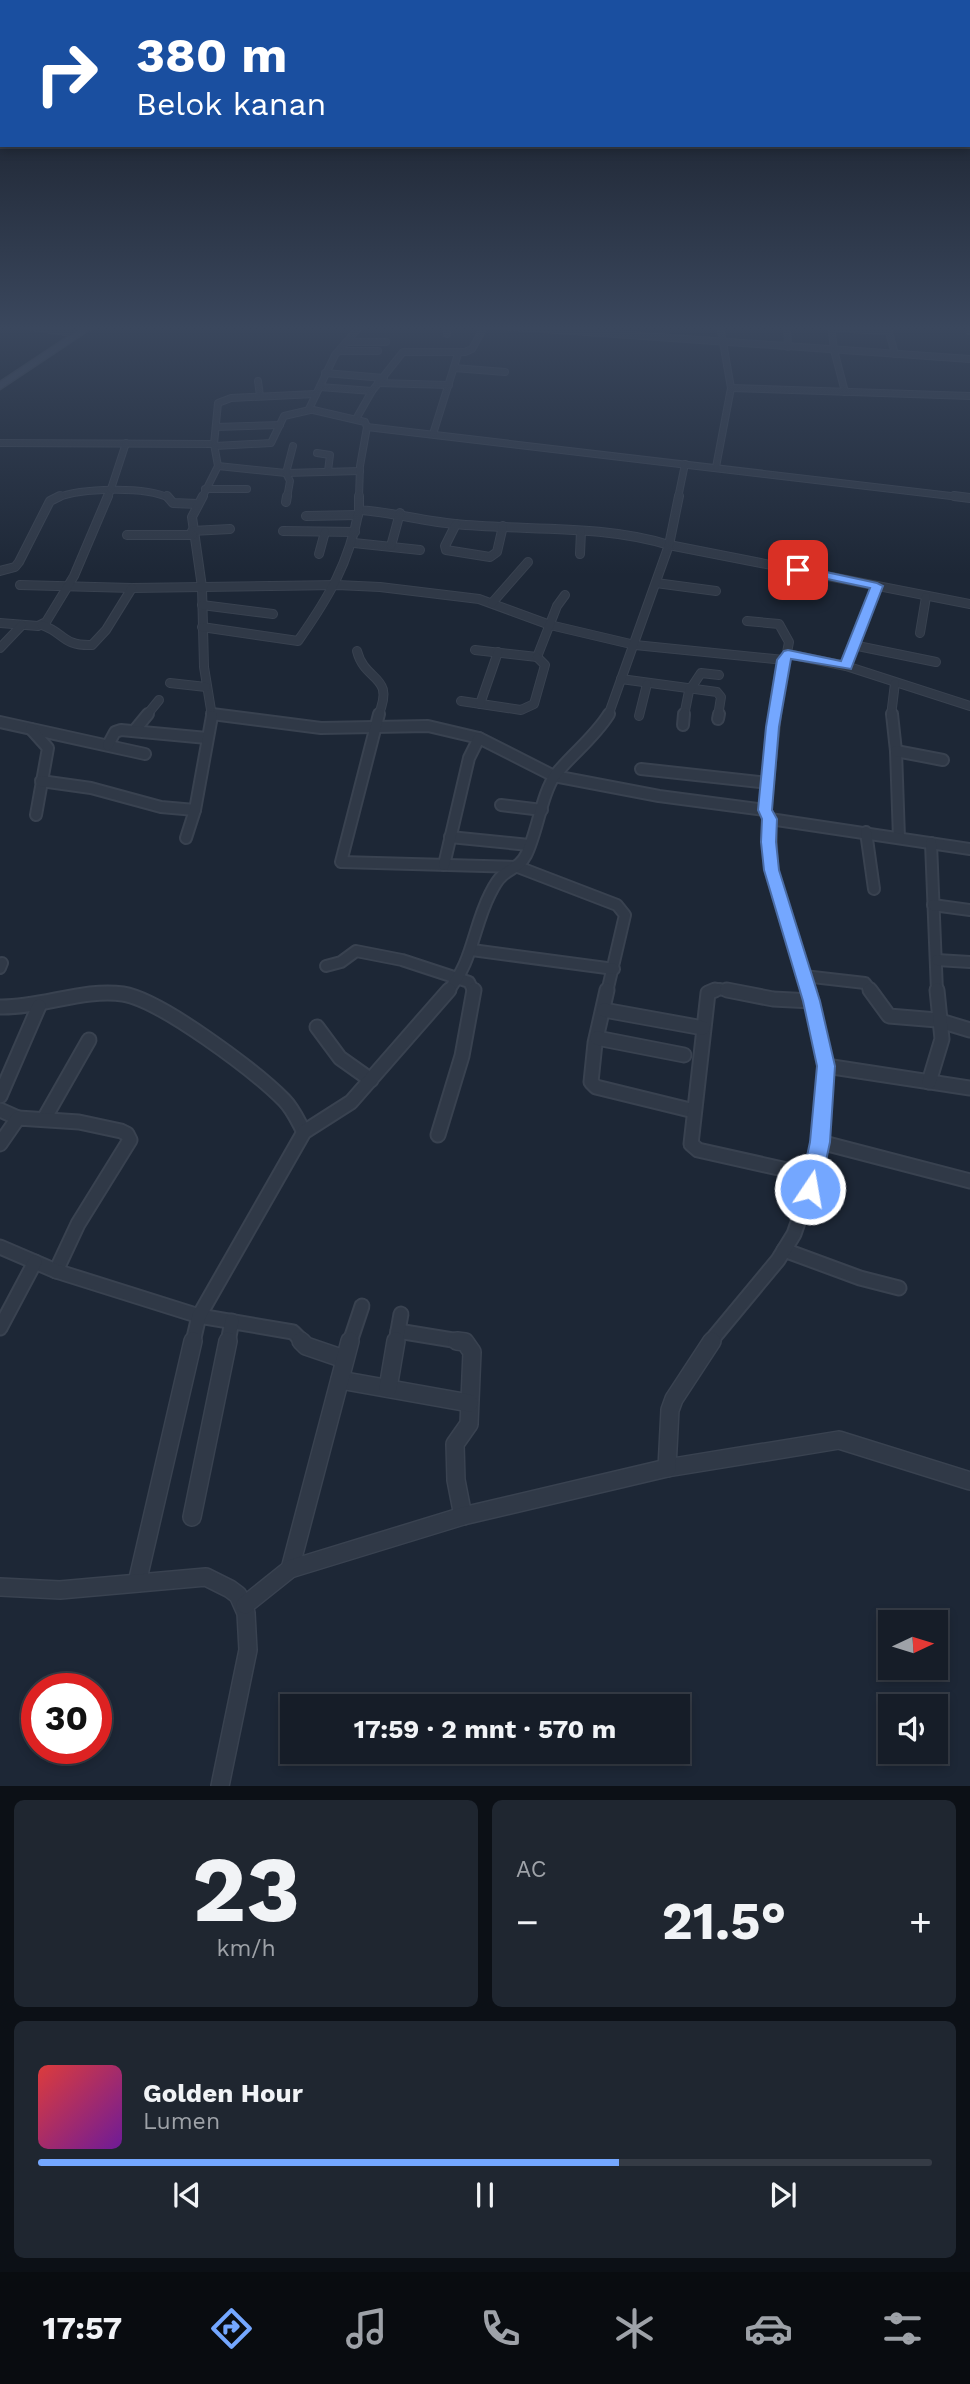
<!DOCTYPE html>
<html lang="id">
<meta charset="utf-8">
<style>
body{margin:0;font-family:"Work Sans",sans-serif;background:#1f2630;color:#f1f3f6;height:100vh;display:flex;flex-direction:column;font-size:26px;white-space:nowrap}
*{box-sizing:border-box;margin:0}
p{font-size:23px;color:#9ea2a8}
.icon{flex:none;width:38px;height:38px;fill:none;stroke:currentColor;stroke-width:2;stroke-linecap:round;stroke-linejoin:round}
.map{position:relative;height:1786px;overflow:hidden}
.side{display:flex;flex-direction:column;gap:14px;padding:14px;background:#0c1016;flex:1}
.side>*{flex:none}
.top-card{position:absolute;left:0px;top:0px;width:971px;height:147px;box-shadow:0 4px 10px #0003,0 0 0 2px #353b45;background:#1a4fa0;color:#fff;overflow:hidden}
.needle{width:46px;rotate:86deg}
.buttons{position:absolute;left:878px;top:1610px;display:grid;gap:14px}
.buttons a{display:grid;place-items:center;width:70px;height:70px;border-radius:0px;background:#161d28;box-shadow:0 4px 10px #0003,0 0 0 2px #353b45;font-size:35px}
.speed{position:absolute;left:21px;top:1673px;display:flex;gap:14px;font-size:35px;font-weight:700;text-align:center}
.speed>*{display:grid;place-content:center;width:91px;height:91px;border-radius:50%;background:#161d28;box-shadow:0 4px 10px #0003,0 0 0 2px #353b45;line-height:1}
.speed .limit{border:10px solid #d22;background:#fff;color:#111}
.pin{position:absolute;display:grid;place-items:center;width:60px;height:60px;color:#fff;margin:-30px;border-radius:14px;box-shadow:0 4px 10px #0006}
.me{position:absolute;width:77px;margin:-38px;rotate:12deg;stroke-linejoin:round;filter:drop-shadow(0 0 5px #0008)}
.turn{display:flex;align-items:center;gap:24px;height:147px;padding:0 21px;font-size:32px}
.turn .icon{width:91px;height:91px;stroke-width:2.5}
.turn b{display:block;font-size:49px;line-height:60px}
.big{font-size:52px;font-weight:700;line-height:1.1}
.side .tile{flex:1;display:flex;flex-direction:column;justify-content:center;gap:10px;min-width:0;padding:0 24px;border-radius:10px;background:#1f2630}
.side .dial{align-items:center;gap:0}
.dial b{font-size:91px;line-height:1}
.song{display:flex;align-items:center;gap:21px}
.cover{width:84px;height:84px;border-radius:10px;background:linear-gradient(135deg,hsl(0 70% 55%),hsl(280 70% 35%))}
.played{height:7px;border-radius:4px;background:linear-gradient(90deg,#74a7ff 65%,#353b45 65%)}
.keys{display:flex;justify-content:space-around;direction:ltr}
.heat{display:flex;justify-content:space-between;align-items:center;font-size:38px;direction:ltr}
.side .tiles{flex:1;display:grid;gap:14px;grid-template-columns:1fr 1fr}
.tile:last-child{grid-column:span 2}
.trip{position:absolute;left:280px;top:1694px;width:410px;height:70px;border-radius:0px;background:#161d28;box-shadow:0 4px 10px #0003,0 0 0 2px #353b45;font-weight:700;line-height:70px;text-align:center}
.menu{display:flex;height:112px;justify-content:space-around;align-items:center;background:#090c10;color:#9ea2a8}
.menu .icon{width:49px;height:49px}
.menu .current{color:#74a7ff}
.menu b{font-size:32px;color:#f1f3f6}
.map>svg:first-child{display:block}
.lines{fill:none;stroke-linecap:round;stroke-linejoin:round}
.street-far4-casing{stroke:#394250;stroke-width:8}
.street-far3-casing{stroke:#394250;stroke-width:10}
.street-far2-casing{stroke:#394250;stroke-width:14}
.street-far1-casing{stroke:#394250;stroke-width:17}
.street-casing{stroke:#394250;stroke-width:20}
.secondary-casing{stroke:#394250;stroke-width:3}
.street-far4{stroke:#303947;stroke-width:6}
.street-far3{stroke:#303947;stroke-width:8}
.street-far2{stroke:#303947;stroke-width:10}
.street-far1{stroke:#303947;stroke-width:13}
.street{stroke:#303947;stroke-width:17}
.secondary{fill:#3e485a;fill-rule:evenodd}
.route{fill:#74a7ff;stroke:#4b6da6;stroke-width:2}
</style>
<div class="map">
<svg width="970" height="1786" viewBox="0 0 970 1786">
<rect width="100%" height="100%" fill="#1d2736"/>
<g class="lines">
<g class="street-far4-casing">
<g id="street-far4">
<polyline points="21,325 78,334"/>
<polyline points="446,325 447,334"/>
<polyline points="487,325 970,359"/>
<polyline points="787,325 788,347"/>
<polyline points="831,325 834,350 845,392"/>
<polyline points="887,325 895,354"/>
<polyline points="969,325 970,331"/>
<polyline points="832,328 889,331"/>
<polyline points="346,342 386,342"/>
<polyline points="340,351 378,351"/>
<polyline points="454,368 505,372"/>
<polyline points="325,373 384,378"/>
<polyline points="258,381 260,396"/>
<polyline points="378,383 449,385"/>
<polyline points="320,387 372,391"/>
<polyline points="731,388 970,396"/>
<polyline points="356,419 372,391 403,352 465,352 472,349 485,325"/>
<polyline points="216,427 280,425"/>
<polyline points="367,427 968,498"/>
<polyline points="433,434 458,354"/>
<polyline points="0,443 214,444"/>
<polyline points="215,446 271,443 284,416 310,410"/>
<polyline points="317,453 330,455 328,471"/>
<polyline points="218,466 286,473 360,471"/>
<polyline points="716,467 731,388 720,325"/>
<polyline points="205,489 247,489"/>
<path d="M56,498C81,488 145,486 169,498"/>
<polyline points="108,498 126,443"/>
<polyline points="202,498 218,466 214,444 218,403 231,398 315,394"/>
<polyline points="287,498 290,481 286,473 293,446"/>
<polyline points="359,498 360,466 367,427 365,422 309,409 335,355 361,325"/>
<polyline points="678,498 685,464"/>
</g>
</g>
<g class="street-far3-casing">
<g id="street-far3">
<polyline points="167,496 173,503 198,504"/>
<polyline points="203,496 192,517 202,587 204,667 212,716"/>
<path d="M359,496V510C392,512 422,521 455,524C526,531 601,524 669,545L970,604"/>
<polyline points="954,496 970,498"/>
<polyline points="286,502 287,496"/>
<polyline points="306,516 358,515"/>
<polyline points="456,524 445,546 446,550 490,557 497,552 503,526"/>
<polyline points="192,531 230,529"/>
<polyline points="283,531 355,532"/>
<polyline points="127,535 193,535"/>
<polyline points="354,543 420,550"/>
<polyline points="391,546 400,513"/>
<polyline points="319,554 325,532"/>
<polyline points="580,554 581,531"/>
<polyline points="0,571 15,567 19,562 50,501 60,496"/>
<polyline points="656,583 716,591"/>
<polyline points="20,585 132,588 337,585 380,587 479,599 550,625 635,645 784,660"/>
<polyline points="492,603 528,562"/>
<polyline points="202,605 273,614"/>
<polyline points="747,621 779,624 789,642 775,716"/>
<polyline points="0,623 38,626 46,622 74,576 108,496"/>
<path d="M42,625C65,633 62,646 92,645L106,630L132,588"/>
<path d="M202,627L298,641C329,597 349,563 359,510"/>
<polyline points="920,633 926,597"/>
<polyline points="853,645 936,662"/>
<polyline points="0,648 22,625"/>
<polyline points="475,650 537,657 557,606 565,595"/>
<path d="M357,651C365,683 396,674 378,716"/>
<polyline points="788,654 846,666 970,706"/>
<polyline points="846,666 877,586"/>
<polyline points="621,679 717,692 721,697 718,716"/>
<polyline points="170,683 206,687"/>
<polyline points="461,701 521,710 534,704 545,665 537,657"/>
<polyline points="480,704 498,652"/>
<polyline points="146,716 159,700"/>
<polyline points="608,716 669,545 679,496"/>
<polyline points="639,716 647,684"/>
<polyline points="684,716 689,691 701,673 719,675"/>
<polyline points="891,716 895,683"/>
</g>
</g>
<g class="street-far2-casing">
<g id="street-far2">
<polyline points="212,714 321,728 428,726 479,738"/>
<polyline points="379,714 341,862 518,867 617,905 625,915 607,992"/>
<polyline points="775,714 765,810 770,819 772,870 809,992"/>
<polyline points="892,714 896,751 899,838"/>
<polyline points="718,719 719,714"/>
<polyline points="0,722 145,754"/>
<polyline points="683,725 684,714"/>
<polyline points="31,729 48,748 36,815"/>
<polyline points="134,731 148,714"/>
<polyline points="108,745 115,732 121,730 207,738"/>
<polyline points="896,751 943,760"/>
<polyline points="641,769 768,783"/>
<polyline points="41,781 91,788 161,807 195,810"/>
<polyline points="501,805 542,810"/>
<polyline points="770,819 970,849"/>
<polyline points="866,832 874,889"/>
<polyline points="450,837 529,845"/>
<polyline points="186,838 195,810 212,716"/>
<polyline points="931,843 937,992"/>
<polyline points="444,865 469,758 479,738 554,776 659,796 765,810"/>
<polyline points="933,905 970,910"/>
<polyline points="472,950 614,969"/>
<polyline points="937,960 970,962"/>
<polyline points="326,966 341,962 356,951 402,960 469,982 474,992"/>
<polyline points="0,968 2,963"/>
<polyline points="804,976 865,983 872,992"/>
<path d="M447,992C473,963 473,927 490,894C493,888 497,880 502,876C511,868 520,867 526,855C537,834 542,792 556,774C573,753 594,738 609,714"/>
<polyline points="710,992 719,989 736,992"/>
</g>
</g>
<g class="street-far1-casing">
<g id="street-far1">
<polyline points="607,990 595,1043 591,1082 596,1087 694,1111"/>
<polyline points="715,990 708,993 691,1144 698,1150 814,1176"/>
<polyline points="727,990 773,999 812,1001"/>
<polyline points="870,990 889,1016 937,1020 970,1030"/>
<path d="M0,1007C40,1008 85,988 123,994C161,1000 255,1071 284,1100C293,1109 298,1121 304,1132"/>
<polyline points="604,1010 703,1028"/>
<polyline points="317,1027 340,1058 371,1080"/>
<polyline points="597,1038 684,1055"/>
<polyline points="826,1066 970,1088"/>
<polyline points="929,1082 942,1039 937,990"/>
<polyline points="0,1096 39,1006"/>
<polyline points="0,1110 18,1118"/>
<polyline points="44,1119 89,1040"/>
<polyline points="438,1135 462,1056 474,990"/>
<polyline points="820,1142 970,1181"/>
<polyline points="0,1144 18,1118 79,1122 121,1131 127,1134 130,1140 78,1224 56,1271"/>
<polyline points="0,1247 56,1271 199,1316 293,1332 303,1342"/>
<polyline points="784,1250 860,1278 899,1288"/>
<polyline points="0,1328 35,1262"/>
<polyline points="398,1331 465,1342"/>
<polyline points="193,1342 199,1316 304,1132 351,1102 449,990"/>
<polyline points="228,1342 232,1321"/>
<polyline points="350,1342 362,1306"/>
<polyline points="396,1342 401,1314"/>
<polyline points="710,1342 778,1260 794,1234 814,1176 820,1142 826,1066 809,990"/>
</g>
</g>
<g class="street-casing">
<g id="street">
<polyline points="301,1341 306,1346 344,1359"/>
<polyline points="457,1341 465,1342 472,1352 469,1424 455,1444 456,1480 463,1516"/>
<polyline points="340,1380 469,1403"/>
<polyline points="388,1388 396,1341"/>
<polyline points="667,1468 839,1440 970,1481"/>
<polyline points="192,1517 228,1341"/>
<polyline points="290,1569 350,1341"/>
<polyline points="137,1583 193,1341"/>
<polyline points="0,1587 60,1590 206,1577 230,1589 238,1595 246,1613 248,1650 220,1786"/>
<polyline points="245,1605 290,1569 463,1516 667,1468 670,1410 674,1399 712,1341"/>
</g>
</g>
<g class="secondary-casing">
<polygon id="secondary" points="86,325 96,325 0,389 0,382"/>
</g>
<use href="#street-far4" class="street-far4"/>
<use href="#street-far3" class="street-far3"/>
<use href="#street-far2" class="street-far2"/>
<use href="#street-far1" class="street-far1"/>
<use href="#street" class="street"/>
<use href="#secondary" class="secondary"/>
</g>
<linearGradient id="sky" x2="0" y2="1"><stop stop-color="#10151e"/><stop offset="0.57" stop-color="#3a475d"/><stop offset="1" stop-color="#3a475d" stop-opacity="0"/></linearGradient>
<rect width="970" height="575" fill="url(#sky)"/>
<polygon class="route" points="798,566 877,583 883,586 851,669 791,659 779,727 772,810 777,819 776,842 779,870 820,1001 835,1066 830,1142 820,1189 817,1196 810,1199 803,1196 800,1189 810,1142 817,1066 803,1001 764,870 761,842 762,819 758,810 766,727 777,660 784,651 788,650 841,661 870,588 794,572 794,567"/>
</svg>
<div class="buttons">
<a><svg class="needle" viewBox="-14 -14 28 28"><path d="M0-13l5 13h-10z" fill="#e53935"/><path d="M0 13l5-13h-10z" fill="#9ea2a8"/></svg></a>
<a><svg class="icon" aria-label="sound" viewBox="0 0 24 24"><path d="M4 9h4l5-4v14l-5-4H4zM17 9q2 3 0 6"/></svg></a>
</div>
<div class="speed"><div class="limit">30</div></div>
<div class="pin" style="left:798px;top:570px;background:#d93025"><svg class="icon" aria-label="arrive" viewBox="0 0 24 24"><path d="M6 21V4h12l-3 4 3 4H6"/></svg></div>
<svg class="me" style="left:810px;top:1189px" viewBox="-20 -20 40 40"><circle r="17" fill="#74a7ff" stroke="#fff" stroke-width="3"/><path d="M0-11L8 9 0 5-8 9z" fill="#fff"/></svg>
<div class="trip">17:59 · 2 mnt · 570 m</div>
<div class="top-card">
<div class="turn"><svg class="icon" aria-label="right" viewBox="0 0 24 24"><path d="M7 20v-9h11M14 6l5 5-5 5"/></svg><div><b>380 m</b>Belok kanan</div></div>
</div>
</div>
<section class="side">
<div class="tiles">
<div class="tile dial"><b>23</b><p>km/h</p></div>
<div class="tile"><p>AC</p>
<div class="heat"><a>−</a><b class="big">21.5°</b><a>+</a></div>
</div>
<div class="tile">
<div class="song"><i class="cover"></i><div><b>Golden Hour</b><p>Lumen</p></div></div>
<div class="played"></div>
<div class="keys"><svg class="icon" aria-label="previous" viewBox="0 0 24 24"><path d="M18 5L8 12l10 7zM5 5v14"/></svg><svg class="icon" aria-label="pause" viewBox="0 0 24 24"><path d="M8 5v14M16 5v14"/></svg><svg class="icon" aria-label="next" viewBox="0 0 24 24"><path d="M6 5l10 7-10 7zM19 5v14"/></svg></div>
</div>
</div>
</section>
<nav class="menu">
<b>17:57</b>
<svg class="icon current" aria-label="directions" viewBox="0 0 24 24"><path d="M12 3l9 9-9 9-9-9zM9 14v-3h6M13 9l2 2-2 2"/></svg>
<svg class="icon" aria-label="music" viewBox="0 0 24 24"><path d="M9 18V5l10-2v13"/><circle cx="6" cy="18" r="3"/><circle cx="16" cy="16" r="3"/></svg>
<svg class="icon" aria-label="phone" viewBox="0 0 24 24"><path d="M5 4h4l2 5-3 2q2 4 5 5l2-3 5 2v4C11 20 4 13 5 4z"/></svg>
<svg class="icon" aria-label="climate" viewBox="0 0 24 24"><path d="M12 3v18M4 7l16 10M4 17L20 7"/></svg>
<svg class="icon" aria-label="car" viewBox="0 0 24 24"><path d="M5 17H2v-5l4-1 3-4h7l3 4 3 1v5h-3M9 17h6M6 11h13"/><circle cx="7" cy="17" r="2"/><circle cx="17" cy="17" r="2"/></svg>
<svg class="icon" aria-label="filters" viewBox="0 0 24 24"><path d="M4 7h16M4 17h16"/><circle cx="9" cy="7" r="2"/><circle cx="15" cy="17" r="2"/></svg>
</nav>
